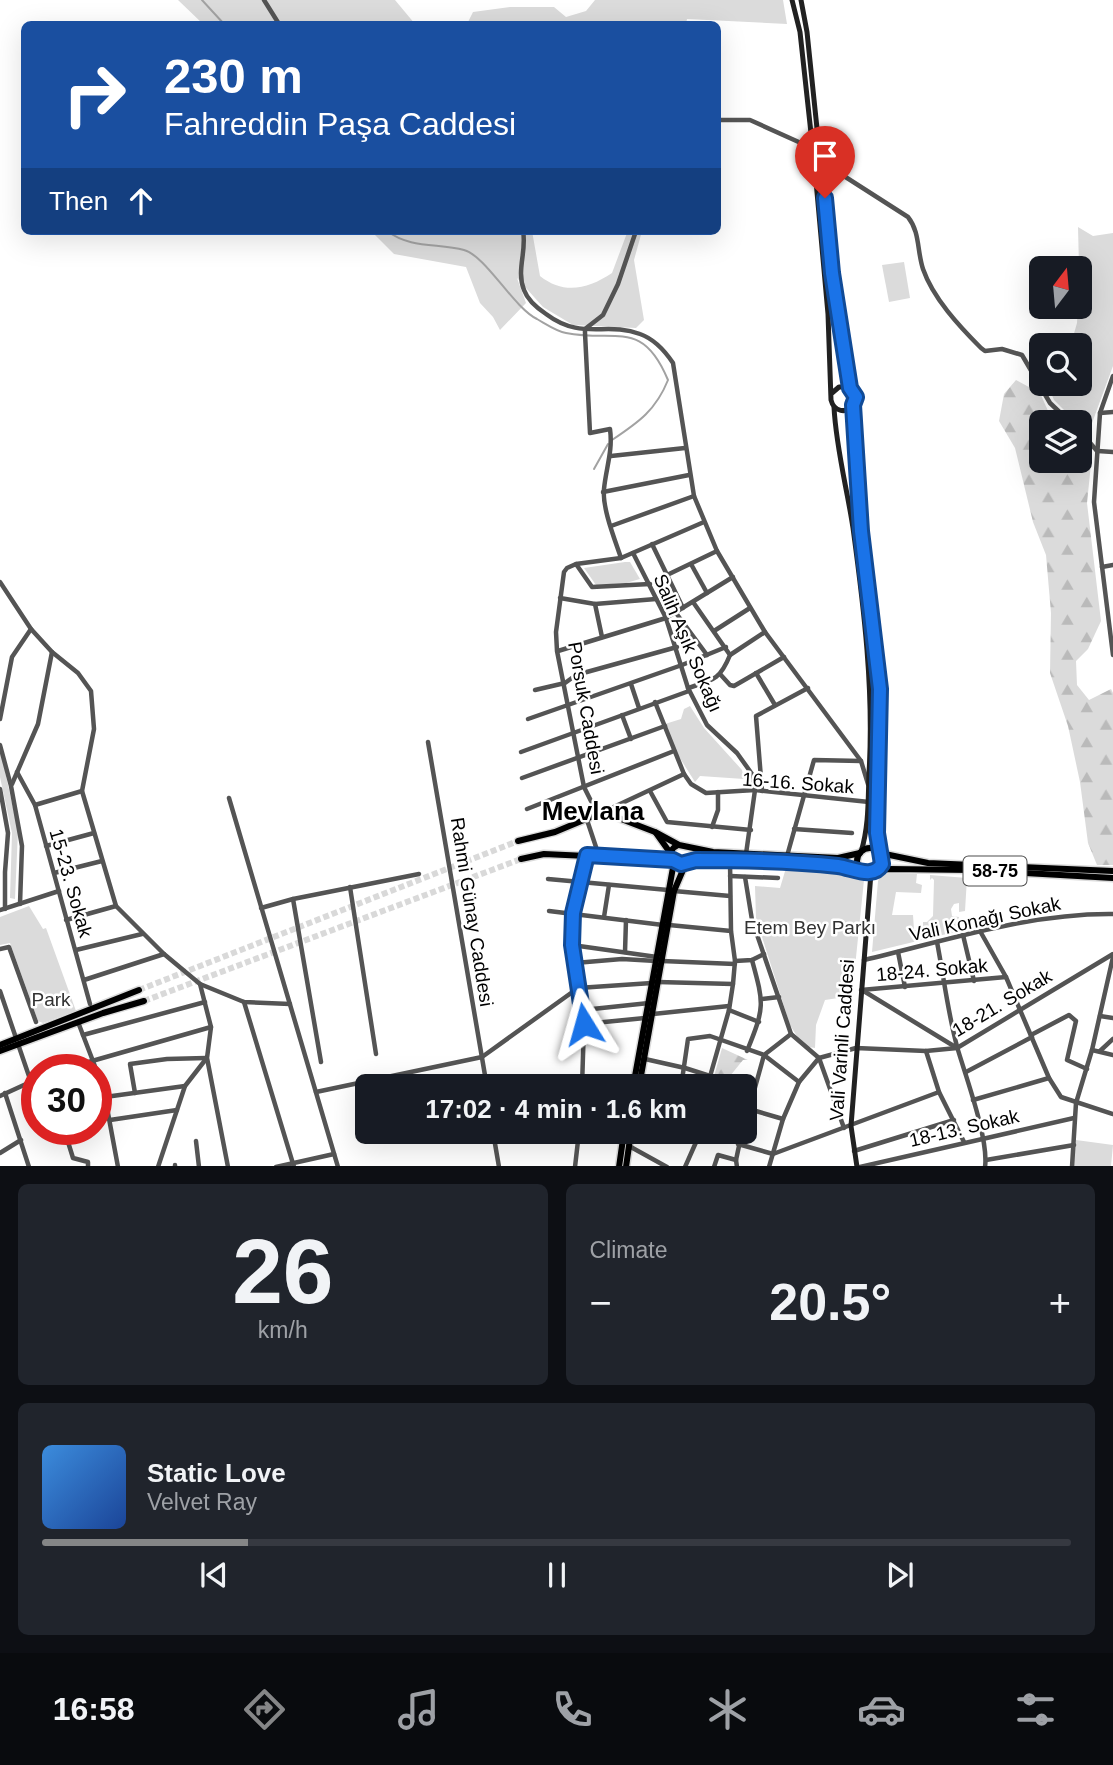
<!DOCTYPE html>
<meta charset="utf-8">
<style>
body{margin:0;font-family:Helvetica,sans-serif;background:#20242c;color:#f1f3f6;height:100vh;display:flex;flex-direction:column;font-size:26px;white-space:nowrap}
*{box-sizing:border-box;margin:0}
p{font-size:23px;color:#9ea1a6}
.icon{flex:none;width:38px;height:38px;fill:none;stroke:currentColor;stroke-width:2;stroke-linecap:round;stroke-linejoin:round}
.map{position:relative;height:1166px;overflow:hidden}
.panel{display:flex;flex-direction:column;gap:18px;padding:18px;background:#0d0f14;flex:1}
.panel>*{flex:none}
.guide{position:absolute;left:21px;top:21px;width:700px;height:214px;border-radius:10px;box-shadow:0 7px 28px #0002;background:#1a4fa0;color:#fff;overflow:hidden}
.needle{width:46px;rotate:16deg}
.buttons{position:absolute;left:1029px;top:256px;display:grid;gap:14px}
.buttons a{display:grid;place-items:center;width:63px;height:63px;border-radius:10px;background:#171b24;box-shadow:0 7px 28px #0002;font-size:35px}
.speed{position:absolute;left:21px;top:1054px;display:flex;gap:14px;font-size:35px;font-weight:700;text-align:center}
.speed>*{display:grid;place-content:center;width:91px;height:91px;border-radius:50%;background:#171b24;box-shadow:0 7px 28px #0002;line-height:1}
.speed .limit{border:10px solid #d22;background:#fff;color:#111}
.pin{position:absolute;display:grid;place-items:center;width:60px;height:60px;color:#fff;margin:-72px -30px;border-radius:50% 50% 50% 0;rotate:-45deg;box-shadow:0 0 7px #0007}
.pin .icon{rotate:45deg}
.me{position:absolute;width:77px;margin:-38px;rotate:352deg;stroke-linejoin:round;filter:drop-shadow(0 0 5px #0008)}
.turn{display:flex;align-items:center;gap:24px;height:147px;padding:0 28px;font-size:32px}
.turn .icon{width:91px;height:91px;stroke-width:2.5}
.turn b{display:block;font-size:49px;line-height:60px}
.then{display:flex;align-items:center;height:66px;padding:0 28px;background:#0003;gap:14px;font-size:26px}
.big{font-size:52px;font-weight:700;line-height:1.1}
.panel .widget{flex:1;display:flex;flex-direction:column;justify-content:center;gap:10px;min-width:0;padding:0 24px;border-radius:10px;background:#20242c}
.panel .dial{align-items:center;gap:0}
.dial b{font-size:91px;line-height:1}
.song{display:flex;align-items:center;gap:21px}
.cover{width:84px;height:84px;border-radius:10px;background:linear-gradient(135deg,hsl(210 70% 55%),hsl(220 70% 35%))}
.played{height:7px;border-radius:4px;background:linear-gradient(90deg,#858687 20%,#363941 20%)}
.keys{display:flex;justify-content:space-around;direction:ltr}
.heat{display:flex;justify-content:space-between;align-items:center;font-size:38px;direction:ltr}
.panel .tiles{flex:1;display:grid;gap:18px;grid-template-columns:1fr 1fr}
.widget:last-child{grid-column:span 2}
.trip{position:absolute;left:355px;top:1074px;width:402px;height:70px;border-radius:10px;background:#171b24;box-shadow:0 7px 28px #0002;font-weight:700;line-height:70px;text-align:center}
.tabs{display:flex;height:112px;justify-content:space-around;align-items:center;background:#090b0e;color:#9ea1a6}
.tabs .icon{width:49px;height:49px}
.tabs .active{color:#858687}
.tabs b{font-size:32px;color:#f1f3f6}
.map>svg:first-child{display:block}
.green{fill:#dbdbdb}
.forest{fill:url(#forest-firs)}
.lines{fill:none;stroke-linecap:round;stroke-linejoin:round}
.stream{stroke:#a2a2a2;stroke-width:2}
.primary-tunnel{stroke:#d9d9d9;stroke-width:6;stroke-dasharray:6 3;stroke-linecap:butt}
.primary-casing{stroke:#dbdbdb;stroke-width:9}
.street{stroke:#545454;stroke-width:4.5}
.secondary{stroke:#212121;stroke-width:5}
.primary{stroke:#000;stroke-width:6}
.route-casing{stroke:#114b97;stroke-width:18}
.route{stroke:#1a73e8;stroke-width:12}
.labels{text-anchor:middle;dominant-baseline:central;stroke-width:5;stroke-linejoin:round;paint-order:stroke}
.shield{fill:#fff;stroke:#4c4c4c;stroke-width:2}
.shield-label{font-size:18px;font-weight:bold;fill:#000}
.street-label{font-size:19px;fill:#000;stroke:#fff}
.park-label{font-size:19px;fill:#323232;stroke:#fff}
.district-label{font-size:26px;font-weight:bold;fill:#000;stroke:#fff}
</style>
<div class="map">
<svg width="1113" height="1167" viewBox="0 0 1113 1167">
<defs>
<pattern id="forest-firs" width="22" height="20" patternUnits="userSpaceOnUse" patternTransform="scale(1.75)"><rect width="22" height="20" fill="#dbdbdb"/><path d="M5 1l3.5 6h-7zM16 11l3.5 6h-7z" fill="#bababa"/></pattern>
</defs>
<rect width="100%" height="100%" fill="#fff"/>
<g class="green">
<polygon points="178,0 395,0 415,24 203,24"/>
<polygon points="595,0 783,0 787,24 687,19 686,24 467,24 473,12 510,7 554,7 566,17 586,11"/>
<polygon points="1078,227 1093,236 1113,233 1113,366 1088,434 1080,426 1080,422 1076,422 1054,400 1047,383 1080,383 1080,345 1066,345 1071,344 1077,323 1078,306 1080,306"/>
<path d="M371,231H532L540,276C564,295 588,289 612,273L627,233L642,231L634,260L644,320L636,328L573,325L543,307L517,278L526,303L500,330L493,317L480,303L466,267L394,254Z"/>
<polygon points="904,262 910,298 889,302 882,265"/>
<polygon points="625,562 630,562 640,579 626,583 596,585 584,568"/>
<polygon points="690,706 704,728 742,770 744,779 700,776 695,782 678,755 665,724 681,719 684,709"/>
<polygon points="0,748 18,831 15,899 10,898 12,833 0,777"/>
<polygon points="786,868 852,870 864,880 852,996 825,1000 816,1025 815,1048 803,1046 790,1025 756,918 755,886 780,888"/>
<polygon points="889,873 917,874 916,883 922,885 921,893 896,892 892,915 913,915 914,930 923,930 923,922 927,922 933,916 934,880 932,878 930,880 930,875 967,878 965,911 959,912 959,903 954,904 951,909 952,916 959,917 959,931 872,952 878,881 880,876"/>
<polygon points="29,906 43,929 46,928 76,1011 43,1023 38,1021 10,943 0,945 0,917"/>
<polygon points="1076,1140 1113,1145 1111,1166 1073,1167"/>
</g>
<g class="forest">
<polygon points="1016,380 1040,393 1053,422 1041,422 1041,460 1080,460 1080,456 1092,454 1087,503 1101,621 1088,649 1076,661 1077,685 1089,700 1111,689 1113,693 1113,865 1097,865 1088,843 1080,782 1068,726 1050,673 1051,613 1046,555 1033,522 1015,448 999,421 1004,394"/>
<polygon points="722,1048 748,1060 743,1060 721,1087 711,1087"/>
</g>
<g class="lines">
<g class="stream">
<polyline points="202,0 224,24"/>
<path d="M387,231C411,249 438,243 464,250C486,256 513,307 537,319C546,324 556,331 566,333C616,343 642,318 668,380C656,410 639,422 612,440"/>
<polyline points="594,469 608,444"/>
</g>
<g class="primary-tunnel">
<polyline points="139,990 518,841"/>
<polyline points="144,1001 521,859"/>
</g>
<g class="primary-casing">
<g id="primary">
<polyline points="656,833 671,854"/>
<polyline points="518,841 555,832 603,812 655,832 679,845 713,852 838,858 860,853"/>
<path d="M678,845C671,848 669,854 673,860L679,864L697,860L774,862L811,863L862,871"/>
<circle cx="870" cy="861" r="13"/>
<polyline points="880,853 928,863 1113,871"/>
<polyline points="521,859 544,854 673,860"/>
<polyline points="878,871 889,869 973,870 1113,878"/>
<polyline points="0,1045 139,990"/>
<polyline points="0,1051 103,1013 144,1001"/>
<polyline points="633,1087 674,862"/>
<polyline points="639,1087 674,891 686,863"/>
<polyline points="619,1167 624,1132"/>
<polyline points="626,1167 631,1132"/>
</g>
</g>
<g class="street">
<polyline points="264,0 279,24"/>
<polyline points="718,120 750,120 812,148"/>
<path d="M822,170L833,169L908,217C920,232 917,251 923,269C933,298 959,326 981,348L985,351L1002,349L1022,355L1050,403L1070,422"/>
<path d="M523,231C527,251 516,270 524,290C528,301 537,308 546,314C582,341 606,321 640,334C654,339 665,351 673,363L694,496L717,551L765,632L861,761L868,784"/>
<polyline points="1113,376 1100,413 1094,502 1113,655"/>
<polyline points="1100,413 1113,412"/>
<polyline points="1080,431 1097,451"/>
<polyline points="1098,451 1113,452"/>
<polyline points="611,456 685,448"/>
<polyline points="603,492 689,475"/>
<polyline points="611,526 694,496"/>
<polyline points="652,544 683,608"/>
<polyline points="633,553 666,618 688,688 707,725 737,753 752,774 755,790 746,854"/>
<path d="M621,558C615,540 602,508 604,489C606,468 613,451 610,429L590,433L585,333V329L603,315L618,284L636,231"/>
<polyline points="576,564 592,587 650,584"/>
<polyline points="691,564 707,593"/>
<polyline points="1102,567 1113,565"/>
<polyline points="667,575 717,551"/>
<polyline points="0,582 31,629 52,652 78,673 91,691 94,729 82,791 116,906 164,954 200,984 244,1002 290,1004"/>
<polyline points="560,598 595,604 656,599"/>
<polyline points="595,604 602,637"/>
<polyline points="676,613 707,655"/>
<polyline points="714,631 750,608"/>
<polyline points="558,651 666,618 733,577"/>
<polyline points="730,655 765,632"/>
<polyline points="756,673 775,705"/>
<polyline points="720,674 730,685 734,686 784,657"/>
<polyline points="631,684 639,708"/>
<path d="M688,688C713,680 720,680 730,655L693,602"/>
<polyline points="535,690 565,683 576,675 677,647"/>
<polyline points="655,702 684,774 691,784 706,793 755,790 869,802"/>
<polyline points="622,715 631,739"/>
<polyline points="0,719 12,657 31,629"/>
<polyline points="528,719 682,665 726,647"/>
<polyline points="428,742 487,1087"/>
<polyline points="0,745 11,786 22,846 20,904"/>
<polyline points="521,752 689,691"/>
<polyline points="17,772 35,805 90,1004"/>
<polyline points="684,774 603,812 591,801 584,787 557,651 556,632 564,572 567,568 576,564 621,558 704,522"/>
<polyline points="522,778 665,726"/>
<polyline points="12,784 38,724 52,652"/>
<polyline points="0,789 8,833 5,872 5,909"/>
<polyline points="650,791 667,822 751,830"/>
<polyline points="762,791 756,716 808,688"/>
<polyline points="229,798 338,1167"/>
<polyline points="35,805 82,791"/>
<polyline points="527,809 674,751"/>
<polyline points="587,820 599,856"/>
<polyline points="712,827 718,810 718,792"/>
<polyline points="794,829 852,833"/>
<polyline points="46,846 94,833"/>
<polyline points="787,856 814,760 861,761"/>
<polyline points="54,873 102,861"/>
<polyline points="730,876 778,878"/>
<polyline points="745,877 752,920 791,1034 819,1058 844,1128"/>
<polyline points="548,879 668,890"/>
<polyline points="350,887 376,1054"/>
<polyline points="674,891 730,896"/>
<polyline points="293,899 321,1062"/>
<polyline points="261,908 293,899 419,874"/>
<polyline points="0,910 59,891"/>
<polyline points="549,911 663,925"/>
<polyline points="604,917 609,885"/>
<polyline points="66,920 116,906"/>
<polyline points="669,925 731,931"/>
<polyline points="980,931 1006,977 1049,1078 1061,1097 1113,1114"/>
<polyline points="963,935 974,981"/>
<path d="M937,942C944,978 948,1015 958,1050C966,1077 989,1140 985,1167"/>
<polyline points="572,945 657,957"/>
<polyline points="0,949 9,947 36,1022"/>
<polyline points="76,950 142,934"/>
<polyline points="625,952 626,920"/>
<polyline points="898,952 905,987"/>
<path d="M864,960C946,941 1028,913 1113,914"/>
<polyline points="662,961 735,964"/>
<polyline points="735,961 752,960 764,954"/>
<polyline points="575,963 622,959 656,961"/>
<polyline points="84,980 164,954"/>
<polyline points="658,982 733,984"/>
<polyline points="200,984 211,1027 207,1058 228,1167"/>
<polyline points="861,990 1006,977"/>
<polyline points="862,990 957,1048"/>
<polyline points="0,991 16,1038"/>
<polyline points="762,999 779,997"/>
<polyline points="244,1002 294,1167"/>
<polyline points="583,1010 649,1003"/>
<polyline points="729,1010 759,1022"/>
<polyline points="653,1014 729,1006"/>
<polyline points="1100,1016 1113,1018"/>
<polyline points="78,1022 96,1069"/>
<polyline points="584,1024 645,1018"/>
<polyline points="83,1035 205,1002"/>
<polyline points="1031,1035 1069,1015 1076,1021 1067,1060 1087,1069"/>
<polyline points="18,1044 31,1082"/>
<polyline points="1092,1050 1113,1055"/>
<path d="M747,1051C765,1007 764,1004 752,960"/>
<polyline points="926,1051 939,1092 964,1142"/>
<polyline points="1100,1051 1113,1039"/>
<polyline points="645,1059 685,1068 710,1076"/>
<polyline points="64,1069 211,1027"/>
<polyline points="96,1071 105,1097 118,1167"/>
<polyline points="966,1072 1032,1037"/>
<polyline points="582,1087 584,1024 572,945 573,913 587,856"/>
<polyline points="681,1087 688,1039 710,1036 764,1055 799,1082"/>
<polyline points="707,1087 729,1010 733,984 735,961 731,931 730,861"/>
<polyline points="316,1092 482,1057 578,988 652,983"/>
<polyline points="5,1093 29,1167"/>
<polyline points="135,1093 130,1064 167,1059 206,1058"/>
<polyline points="0,1096 37,1079"/>
<polyline points="105,1097 185,1086"/>
<polyline points="973,1100 1049,1078"/>
<polyline points="749,1109 783,1119"/>
<polyline points="110,1120 177,1110"/>
<polyline points="746,1120 764,1055 791,1034"/>
<polyline points="64,1129 73,1158 88,1162 88,1167"/>
<polyline points="493,1132 499,1167"/>
<polyline points="675,1132 697,1140"/>
<polyline points="578,1136 622,1142"/>
<polyline points="196,1141 199,1167"/>
<polyline points="738,1144 773,1154 939,1092"/>
<polyline points="629,1146 667,1167"/>
<polyline points="854,1151 954,1120"/>
<polyline points="0,1153 21,1140"/>
<polyline points="986,1160 1074,1145"/>
<polyline points="175,1165 175,1167"/>
<polyline points="158,1167 185,1086 206,1059"/>
<polyline points="276,1167 334,1154"/>
<polyline points="575,1167 579,1132"/>
<polyline points="685,1167 697,1140 698,1132"/>
<polyline points="714,1167 718,1155 736,1160"/>
<polyline points="737,1167 736,1160 742,1132"/>
<polyline points="769,1167 783,1119 799,1082 819,1058 856,1048 926,1051 957,1048 1113,954"/>
<polyline points="860,1167 1074,1118"/>
<polyline points="1072,1167 1076,1103 1092,1050 1113,957"/>
</g>
<g class="secondary">
<path d="M792,0L800,32L815,170L828,314L831,400C834,412 846,414 854,405L855,395L848,387H839L832,393"/>
<polyline points="801,0 807,32 832,273 850,388"/>
<polyline points="853,405 861,531 880,689 876,833 879,852"/>
<path d="M834,407C836,448 847,488 853,528C864,609 874,691 869,773C868,800 869,826 861,852"/>
<polyline points="857,1167 851,1126 871,873"/>
</g>
<use href="#primary" class="primary"/>
</g>
<g class="lines">
<g class="route-casing">
<path id="route" d="M584,1024L572,945L573,913L587,855L673,860L681,864L696,860C744,860 791,861 838,866C853,868 873,880 882,864L877,833L880,689L861,531L853,405L856,397L850,388L832,273L825,198"/>
</g>
<use href="#route" class="route"/>
</g>
<g class="labels">
<rect class="shield" x="963.5" y="856.5" width="63" height="29" rx="5"/>
<g class="shield-label">
<text x="995" y="871">58-75</text>
</g>
<g class="street-label">
<text transform="translate(688 643) rotate(67)">Salih Aşık Sokağı</text>
<text transform="translate(586 708) rotate(80)">Porsuk Caddesi</text>
<text transform="translate(798 783) rotate(4)">16-16. Sokak</text>
<text transform="translate(71 883) rotate(74)">15-23. Sokak</text>
<text transform="translate(472 912) rotate(81)">Rahmi Günay Caddesi</text>
<text transform="translate(985 919) rotate(-12)">Vali Konağı Sokak</text>
<text transform="translate(932 970) rotate(-5)">18-24. Sokak</text>
<text transform="translate(1002 1003) rotate(-31)">18-21. Sokak</text>
<text transform="translate(842 1040) rotate(-86)">Vali Varinli Caddesi</text>
<text transform="translate(964 1128) rotate(-13)">18-13. Sokak</text>
</g>
<g class="park-label">
<text x="810" y="927">Etem Bey Parkı</text>
<text x="51" y="999">Park</text>
</g>
<g class="district-label">
<text x="593" y="811">Mevlana</text>
</g>
</g>
</svg>
<div class="buttons">
<a><svg class="needle" viewBox="-14 -14 28 28"><path d="M0-13l5 13h-10z" fill="#e53935"/><path d="M0 13l5-13h-10z" fill="#9ea1a6"/></svg></a>
<a><svg class="icon" aria-label="search" viewBox="0 0 24 24"><circle cx="10" cy="10" r="6"/><path d="M15 15l6 6"/></svg></a>
<a><svg class="icon" aria-label="layers" viewBox="0 0 24 24"><path d="M12 4l9 5-9 5-9-5zM3 14l9 5 9-5"/></svg></a>
</div>
<div class="speed"><div class="limit">30</div></div>
<div class="pin" style="left:825px;top:198px;background:#d93025"><svg class="icon" aria-label="arrive" viewBox="0 0 24 24"><path d="M6 21V4h12l-3 4 3 4H6"/></svg></div>
<svg class="me" style="left:584px;top:1024px" viewBox="-20 -20 40 40"><path d="M0-17L14 15 0 8-14 15z" fill="#1a73e8" stroke="#fff" stroke-width="4"/></svg>
<div class="trip">17:02 · 4 min · 1.6 km</div>
<div class="guide">
<div class="turn"><svg class="icon" aria-label="right" viewBox="0 0 24 24"><path d="M7 20v-9h11M14 6l5 5-5 5"/></svg><div><b>230 m</b>Fahreddin Paşa Caddesi</div></div>
<div class="then">Then<svg class="icon" aria-label="ahead" viewBox="0 0 24 24"><path d="M12 20V5M6 11l6-6 6 6"/></svg></div>
</div>
</div>
<section class="panel">
<div class="tiles">
<div class="widget dial"><b>26</b><p>km/h</p></div>
<div class="widget"><p>Climate</p>
<div class="heat"><a>−</a><b class="big">20.5°</b><a>+</a></div>
</div>
<div class="widget">
<div class="song"><i class="cover"></i><div><b>Static Love</b><p>Velvet Ray</p></div></div>
<div class="played"></div>
<div class="keys"><svg class="icon" aria-label="previous" viewBox="0 0 24 24"><path d="M18 5L8 12l10 7zM5 5v14"/></svg><svg class="icon" aria-label="pause" viewBox="0 0 24 24"><path d="M8 5v14M16 5v14"/></svg><svg class="icon" aria-label="next" viewBox="0 0 24 24"><path d="M6 5l10 7-10 7zM19 5v14"/></svg></div>
</div>
</div>
</section>
<nav class="tabs">
<b>16:58</b>
<svg class="icon active" aria-label="directions" viewBox="0 0 24 24"><path d="M12 3l9 9-9 9-9-9zM9 14v-3h6M13 9l2 2-2 2"/></svg>
<svg class="icon" aria-label="music" viewBox="0 0 24 24"><path d="M9 18V5l10-2v13"/><circle cx="6" cy="18" r="3"/><circle cx="16" cy="16" r="3"/></svg>
<svg class="icon" aria-label="phone" viewBox="0 0 24 24"><path d="M5 4h4l2 5-3 2q2 4 5 5l2-3 5 2v4C11 20 4 13 5 4z"/></svg>
<svg class="icon" aria-label="climate" viewBox="0 0 24 24"><path d="M12 3v18M4 7l16 10M4 17L20 7"/></svg>
<svg class="icon" aria-label="car" viewBox="0 0 24 24"><path d="M5 17H2v-5l4-1 3-4h7l3 4 3 1v5h-3M9 17h6M6 11h13"/><circle cx="7" cy="17" r="2"/><circle cx="17" cy="17" r="2"/></svg>
<svg class="icon" aria-label="filters" viewBox="0 0 24 24"><path d="M4 7h16M4 17h16"/><circle cx="9" cy="7" r="2"/><circle cx="15" cy="17" r="2"/></svg>
</nav>
